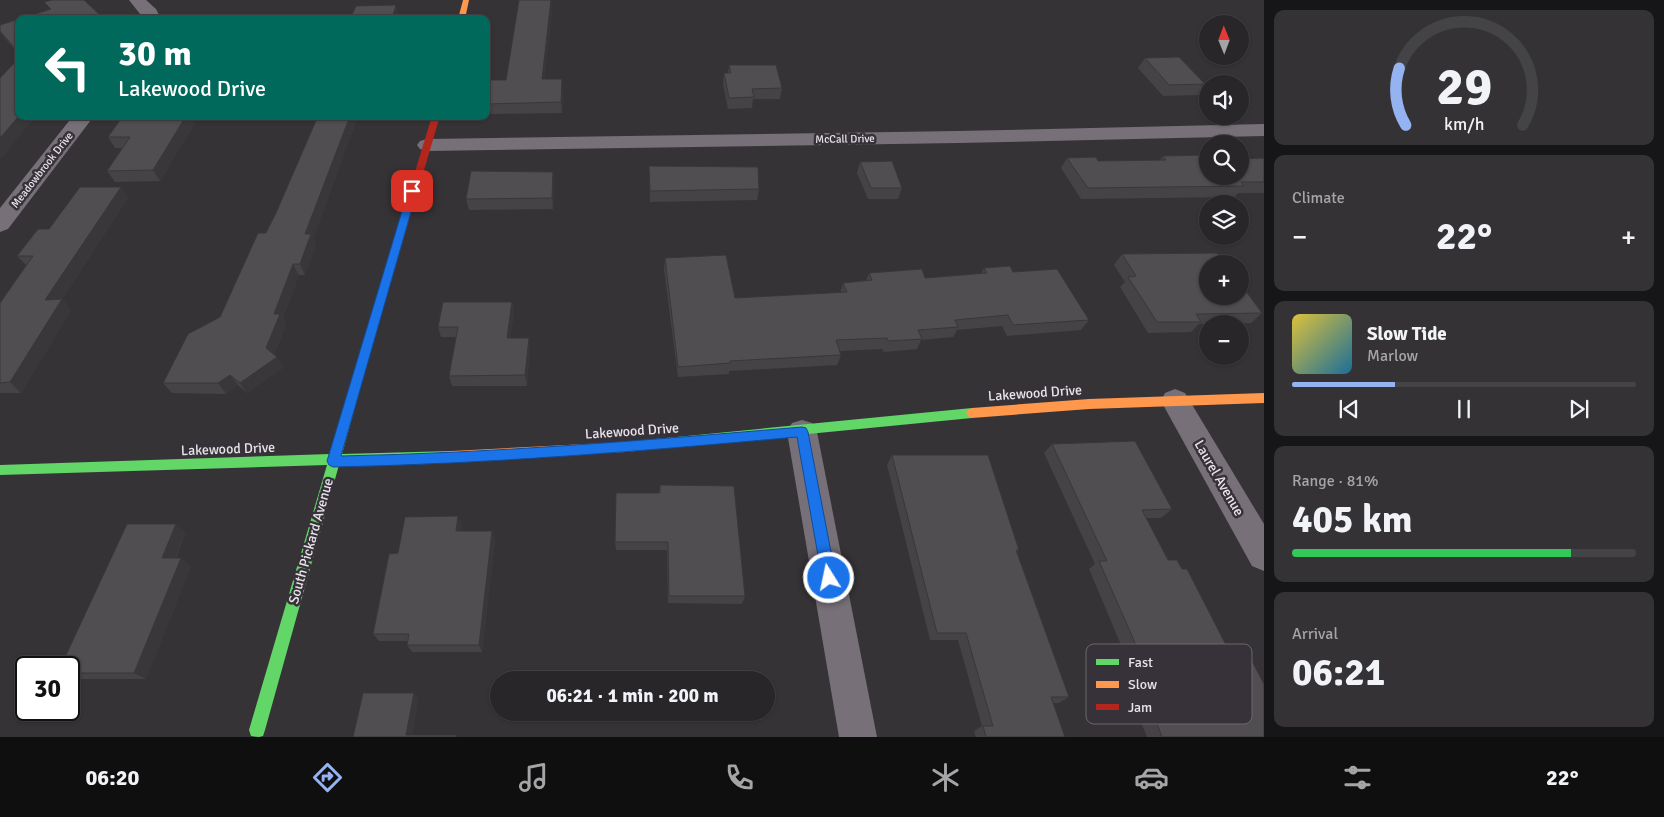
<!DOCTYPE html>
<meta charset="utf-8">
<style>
body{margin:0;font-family:Signika,sans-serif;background:#343235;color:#f1f3f6;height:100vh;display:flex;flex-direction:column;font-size:19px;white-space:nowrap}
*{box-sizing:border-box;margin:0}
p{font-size:16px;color:#a5a5a8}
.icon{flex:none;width:28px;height:28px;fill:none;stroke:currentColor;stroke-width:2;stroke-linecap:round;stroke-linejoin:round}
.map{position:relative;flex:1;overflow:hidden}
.details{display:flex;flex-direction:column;gap:10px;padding:10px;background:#161517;width:400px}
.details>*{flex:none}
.guide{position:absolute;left:15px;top:15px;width:475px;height:105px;border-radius:10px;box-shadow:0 1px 4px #0004,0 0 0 1px #444346;background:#00695c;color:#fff;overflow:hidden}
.needle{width:32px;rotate:359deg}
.tools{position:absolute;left:1199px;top:15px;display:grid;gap:10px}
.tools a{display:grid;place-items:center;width:50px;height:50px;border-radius:50%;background:#282629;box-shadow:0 1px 4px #0004,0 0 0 1px #444346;font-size:25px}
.speed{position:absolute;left:15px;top:656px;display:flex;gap:10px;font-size:25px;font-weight:700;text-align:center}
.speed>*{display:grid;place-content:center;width:65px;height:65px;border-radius:50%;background:#282629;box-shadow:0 1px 4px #0004,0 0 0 1px #444346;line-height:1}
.speed .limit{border:2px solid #111;border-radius:8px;background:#fff;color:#111}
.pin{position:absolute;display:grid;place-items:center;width:42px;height:42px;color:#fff;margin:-21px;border-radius:10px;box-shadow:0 2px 8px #0006}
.me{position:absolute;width:55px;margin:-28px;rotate:350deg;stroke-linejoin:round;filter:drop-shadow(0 0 4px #0008)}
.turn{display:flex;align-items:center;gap:18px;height:105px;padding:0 20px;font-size:22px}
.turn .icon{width:65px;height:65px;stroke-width:2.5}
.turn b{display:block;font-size:35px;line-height:42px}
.big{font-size:38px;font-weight:700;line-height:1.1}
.details .widget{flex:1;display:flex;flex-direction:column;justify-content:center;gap:8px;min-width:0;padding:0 18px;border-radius:10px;background:#343235}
.details .dial{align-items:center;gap:0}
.dial svg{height:130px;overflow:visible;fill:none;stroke:#444346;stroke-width:7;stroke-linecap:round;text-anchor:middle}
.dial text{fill:#f1f3f6;stroke:none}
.song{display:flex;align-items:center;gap:15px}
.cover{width:60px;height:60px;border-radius:8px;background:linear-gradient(135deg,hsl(50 70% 55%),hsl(200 70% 35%))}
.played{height:5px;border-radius:2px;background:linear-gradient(90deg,#95b2f1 30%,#444346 30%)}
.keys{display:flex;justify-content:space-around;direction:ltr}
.heat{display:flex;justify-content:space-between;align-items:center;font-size:28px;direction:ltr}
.charge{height:8px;border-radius:4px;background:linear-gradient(90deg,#34c759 81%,#444346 0)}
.trip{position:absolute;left:490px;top:671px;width:285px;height:50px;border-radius:25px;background:#282629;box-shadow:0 1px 4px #0004,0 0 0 1px #444346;font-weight:700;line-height:50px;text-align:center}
.tabs{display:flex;height:80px;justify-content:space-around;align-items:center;background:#100f10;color:#a5a5a8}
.tabs .icon{width:35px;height:35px}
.tabs .on{color:#95b2f1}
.tabs b{font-size:22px;color:#f1f3f6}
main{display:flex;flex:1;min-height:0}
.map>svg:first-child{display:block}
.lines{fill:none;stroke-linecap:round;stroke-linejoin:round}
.street{fill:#777079;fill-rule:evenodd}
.fast{fill:#63d668;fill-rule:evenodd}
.slow{fill:#ff974d;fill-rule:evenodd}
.jam{fill:#b3261e;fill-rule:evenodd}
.wall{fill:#464347}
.shaded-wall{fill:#393739}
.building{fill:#514e52;stroke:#393739}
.route{fill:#1a73e8;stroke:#114b97}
.labels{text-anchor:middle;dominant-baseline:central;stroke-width:5;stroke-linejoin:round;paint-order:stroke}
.far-street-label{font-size:11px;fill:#e8e4e9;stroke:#373139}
.street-label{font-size:14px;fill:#e8e4e9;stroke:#373139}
.key{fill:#373139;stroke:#6c676e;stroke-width:1}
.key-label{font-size:14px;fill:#e8e4e9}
</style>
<main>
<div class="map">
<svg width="1264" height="737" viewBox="0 0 1264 737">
<rect width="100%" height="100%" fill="#363337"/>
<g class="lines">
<g class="street">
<polygon points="129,0 146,0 156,9 161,19 144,19"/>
<polygon points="73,116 94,116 8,229 0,232 0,208"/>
<polygon points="1264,124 1264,136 958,143 427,151 420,149 417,145 420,141 427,139 958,131"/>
<polygon points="1175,389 1185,393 1264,524 1264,571 1252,566 1161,401 1165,393"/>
<polygon points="802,420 812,423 817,432 877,737 839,737 787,432 792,423"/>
</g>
<g class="fast">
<polygon points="369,335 374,339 342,454 452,451 456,452 458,456 456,460 452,461 339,465 265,730 263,736 259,737 251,736 249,730 327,465 0,475 0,465 330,454 364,339"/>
<polygon points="972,408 976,410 978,413 976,416 972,418 625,452 621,451 619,447 621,443 625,442"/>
</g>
<g class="slow">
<polygon points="463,0 469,0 465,19 458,19"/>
<polygon points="1264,393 1264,403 1089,409 972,418 968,416 966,413 968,410 972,408 1089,399"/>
<polygon points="625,442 629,443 631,447 629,451 625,452 452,461 448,460 446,456 448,452 452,451"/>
</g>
<polygon class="jam" points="432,116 440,116 374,339 369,343 364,339"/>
</g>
<g class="wall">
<polygon points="552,10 544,79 563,90 562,113 487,114 486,94 506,80"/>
<polygon points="19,19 19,55 0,32 0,25"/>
<polygon points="1145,58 1205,84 1198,95 1163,96 1138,68"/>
<polygon points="729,65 782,88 780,99 753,99 752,108 728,109 723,84 724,73 728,73"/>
<polygon points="123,116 199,116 160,181 115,182 107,171 122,148 115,148 108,137"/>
<polygon points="318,116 358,116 313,239 316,245 305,275 299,275 283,318 286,325 274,354 277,357 284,367 247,393 238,385 226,394 172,393 163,383 220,317 276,213"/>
<polygon points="1163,156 1208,176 1264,158 1264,193 1238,193 1235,197 1081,199 1061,168 1067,158 1098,161 1160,160"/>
<polygon points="860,162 902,188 898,199 868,199 857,173"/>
<polygon points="649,166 759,189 757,200 650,202"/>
<polygon points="554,183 553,209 469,210 466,199"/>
<polygon points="121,187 128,198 62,299 71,310 21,393 0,393 0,303 26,265 17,256 49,229"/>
<polygon points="1122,254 1262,313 1251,323 1199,324 1191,332 1148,333 1120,287 1125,282 1114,265"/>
<polygon points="665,258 735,298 840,293 843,283 866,281 869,273 925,278 981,274 984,268 1013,272 1089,320 1081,330 1007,336 1002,326 957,330 953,337 921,340 917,349 884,352 882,349 839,351 841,355 837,365 729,371 729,374 678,377 664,269"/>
<polygon points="512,302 514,312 510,338 530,348 527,386 452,386 449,376 456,337 441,337 438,327"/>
<polygon points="1052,444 1172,509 1161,518 1146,518 1264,737 1147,737 1141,722 1154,716 1159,716 1132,652 1124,652 1089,569 1095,564 1044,453"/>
<polygon points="892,455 1019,550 1017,552 1069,697 1059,703 1053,703 1065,737 976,737 974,731 982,726 958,640 930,640 887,465"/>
<polygon points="660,485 745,596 742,604 668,603 667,550 616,550 615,542 659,493"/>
<polygon points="462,525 461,531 492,531 495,540 482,652 412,652 407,645 407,641 379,641 373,634 398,553"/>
<polygon points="186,532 176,558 191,566 146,679 71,679 69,678 69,668"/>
</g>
<g class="shaded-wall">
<polygon points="551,0 552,10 543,90 542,79"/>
<polygon points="396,5 399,15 398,19 392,19"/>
<polygon points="99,14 102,19 91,19 90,17"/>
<polygon points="562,79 563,90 562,113 561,102"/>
<polygon points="19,116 36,116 0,160 0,138"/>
<polygon points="186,116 199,116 160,181 153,170"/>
<polygon points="350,116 358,116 313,239 316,245 305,275 300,264 305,234"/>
<polygon points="553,172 554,183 553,209 552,198"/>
<polygon points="121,187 128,198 62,299 71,310 21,393 10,382 45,300"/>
<polygon points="293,264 299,275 283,318 286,325 272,358 266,348 274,314"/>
<polygon points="512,302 514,312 509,348 507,338"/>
<polygon points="529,338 530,348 527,386 525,375"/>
<polygon points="277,357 284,367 247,393 240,383"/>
<polygon points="230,375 238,385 226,394 218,383"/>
<polygon points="458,516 462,525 460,540 456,531"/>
<polygon points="176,524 186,532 172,566 162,558"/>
<polygon points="492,531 495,540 482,652 479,645"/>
<polygon points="181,558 191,566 146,679 134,673"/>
<polygon points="414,693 419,699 412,737 406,735"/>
</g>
<g class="building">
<polygon points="52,0 84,0 99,14 90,17 92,19 19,19 51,9 44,2"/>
<polygon points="519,0 551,0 542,79 562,79 561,102 486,104 486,94 488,80 506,80"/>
<polygon points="396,5 392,19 350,19 356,6"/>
<polygon points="19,19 19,53 0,31 0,25"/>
<polygon points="1179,57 1205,84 1169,85 1145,58"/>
<polygon points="19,58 19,92 18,93 19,93 19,116 0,138 0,78"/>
<polygon points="729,65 776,65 782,88 752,89 754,97 729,98 724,73 731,73"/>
<polygon points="123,116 186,116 153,170 107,171 130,137 108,137"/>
<polygon points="318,116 350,116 305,234 311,234 300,264 293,264 274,314 280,314 266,348 277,357 240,383 230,375 218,383 163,383 188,334 220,317 258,233 266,233 276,213"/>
<polygon points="1206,155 1208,156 1208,176 1240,176 1240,159 1264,158 1264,182 1241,182 1244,186 1088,188 1067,158 1096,157 1098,161 1166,160 1163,156"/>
<polygon points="892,161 902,188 871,188 860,162"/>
<polygon points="649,166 758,167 759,189 650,191"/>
<polygon points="471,171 553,172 552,198 466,199"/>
<polygon points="80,187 121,187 45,300 62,299 10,382 0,383 0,303 33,256 17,256 38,229 49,229"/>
<polygon points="1217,253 1225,264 1208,264 1208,296 1240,296 1240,283 1262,313 1196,314 1201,322 1157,322 1128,277 1136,276 1122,254"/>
<polygon points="726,255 735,298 847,292 843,283 872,280 869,273 922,269 925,278 987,273 984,268 1010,266 1013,272 1057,269 1089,320 1013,325 1008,315 955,320 958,327 918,330 922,339 888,341 887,338 836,340 841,355 730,361 730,363 678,367 665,258"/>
<polygon points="443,302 512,302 507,338 529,338 525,375 449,376 458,327 438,327"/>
<polygon points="1135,441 1172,509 1142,510 1168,560 1177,560 1182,569 1187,569 1226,645 1243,644 1264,684 1264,737 1162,737 1154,716 1175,716 1144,645 1136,645 1099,561 1107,561 1052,444"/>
<polygon points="892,455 988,455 1019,550 1016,550 1069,697 1051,697 1065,737 986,737 983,726 993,726 966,633 937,633"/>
<polygon points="660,485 734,486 745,596 669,596 668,542 615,542 616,493 660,493"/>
<polygon points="458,516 456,531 492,531 479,645 407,645 409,634 373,634 389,554 398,553 405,517"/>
<polygon points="127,524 176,524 162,558 181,558 134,673 69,673 69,668 60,668"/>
<polygon points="363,693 414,693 406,735 457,735 456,737 353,737"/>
</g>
<path class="route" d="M412,188L417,191L341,456C495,453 649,440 802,427L806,428L808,432L836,578L834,583L829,584L824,583L822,578L797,437C643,451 488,464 333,467L329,465L327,461L408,191Z"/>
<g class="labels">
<g class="far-street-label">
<text transform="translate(845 139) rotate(-1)">McCall Drive</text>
<text transform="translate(42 170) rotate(-52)">Meadowbrook Drive</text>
</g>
<g class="street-label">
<text transform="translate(1035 393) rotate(-4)">Lakewood Drive</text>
<text transform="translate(632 431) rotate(-4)">Lakewood Drive</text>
<text transform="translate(228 449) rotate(-2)">Lakewood Drive</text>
<text transform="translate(1219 478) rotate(60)">Laurel Avenue</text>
<text transform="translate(311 541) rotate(-74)">South Pickard Avenue</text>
</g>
</g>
<rect x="1086" y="644" width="166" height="80" rx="8" class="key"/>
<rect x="1096" y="659" width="23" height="6" fill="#63d668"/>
<rect x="1096" y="681" width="23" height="7" fill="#ff974d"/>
<rect x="1096" y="704" width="23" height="6" fill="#b3261e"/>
<g class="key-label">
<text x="1128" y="667">Fast</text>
<text x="1128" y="689">Slow</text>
<text x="1128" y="712">Jam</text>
</g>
</svg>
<div class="tools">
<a><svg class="needle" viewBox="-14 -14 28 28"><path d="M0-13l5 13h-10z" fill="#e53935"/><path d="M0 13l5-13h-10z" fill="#a5a5a8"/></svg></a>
<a><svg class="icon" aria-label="sound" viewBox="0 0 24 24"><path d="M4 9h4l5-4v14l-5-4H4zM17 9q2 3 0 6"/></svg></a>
<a><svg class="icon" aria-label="search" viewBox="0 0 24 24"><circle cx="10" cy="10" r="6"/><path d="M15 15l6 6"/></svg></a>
<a><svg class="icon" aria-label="layers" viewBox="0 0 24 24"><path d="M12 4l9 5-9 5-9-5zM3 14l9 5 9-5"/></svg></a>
<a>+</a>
<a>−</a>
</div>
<div class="speed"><div class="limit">30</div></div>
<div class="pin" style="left:412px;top:191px;background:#d93025"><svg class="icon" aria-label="arrive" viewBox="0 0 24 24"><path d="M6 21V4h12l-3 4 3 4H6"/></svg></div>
<svg class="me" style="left:829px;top:578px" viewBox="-20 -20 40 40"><circle r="17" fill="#1a73e8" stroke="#fff" stroke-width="3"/><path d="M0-11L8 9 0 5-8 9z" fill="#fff"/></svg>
<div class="trip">06:21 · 1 min · 200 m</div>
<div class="guide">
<div class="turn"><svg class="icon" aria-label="left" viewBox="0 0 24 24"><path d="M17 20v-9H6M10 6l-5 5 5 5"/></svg><div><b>30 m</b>Lakewood Drive</div></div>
</div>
</div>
<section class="details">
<div class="widget dial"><svg viewBox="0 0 100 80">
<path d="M14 69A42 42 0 1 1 86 69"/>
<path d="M14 69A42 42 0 0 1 10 34" stroke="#95b2f1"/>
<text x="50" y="56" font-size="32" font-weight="700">29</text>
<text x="50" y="72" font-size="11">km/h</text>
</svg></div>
<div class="widget"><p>Climate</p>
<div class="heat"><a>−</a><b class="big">22°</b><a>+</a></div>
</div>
<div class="widget">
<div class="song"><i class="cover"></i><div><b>Slow Tide</b><p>Marlow</p></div></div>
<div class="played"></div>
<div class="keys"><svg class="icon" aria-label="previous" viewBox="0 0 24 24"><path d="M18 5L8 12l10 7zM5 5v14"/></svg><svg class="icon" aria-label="pause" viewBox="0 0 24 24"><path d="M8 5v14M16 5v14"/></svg><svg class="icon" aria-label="next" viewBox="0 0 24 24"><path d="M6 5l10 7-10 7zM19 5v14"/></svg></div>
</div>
<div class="widget"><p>Range · 81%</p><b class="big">405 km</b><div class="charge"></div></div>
<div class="widget"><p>Arrival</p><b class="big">06:21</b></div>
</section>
</main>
<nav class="tabs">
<b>06:20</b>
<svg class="icon on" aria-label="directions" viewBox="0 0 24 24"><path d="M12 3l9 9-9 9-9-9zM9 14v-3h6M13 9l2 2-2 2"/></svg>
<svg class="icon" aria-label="music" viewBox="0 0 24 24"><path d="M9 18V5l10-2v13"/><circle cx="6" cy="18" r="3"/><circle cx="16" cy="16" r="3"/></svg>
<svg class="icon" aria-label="phone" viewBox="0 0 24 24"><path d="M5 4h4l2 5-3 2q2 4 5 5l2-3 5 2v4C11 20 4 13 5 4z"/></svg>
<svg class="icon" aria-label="climate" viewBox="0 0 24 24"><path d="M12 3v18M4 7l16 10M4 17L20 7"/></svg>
<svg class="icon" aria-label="car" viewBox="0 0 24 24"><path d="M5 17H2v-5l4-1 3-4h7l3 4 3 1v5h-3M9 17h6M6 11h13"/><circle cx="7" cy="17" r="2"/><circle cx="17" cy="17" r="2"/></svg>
<svg class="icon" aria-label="filters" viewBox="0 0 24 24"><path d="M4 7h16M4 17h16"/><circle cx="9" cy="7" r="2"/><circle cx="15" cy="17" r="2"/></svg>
<b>22°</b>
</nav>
